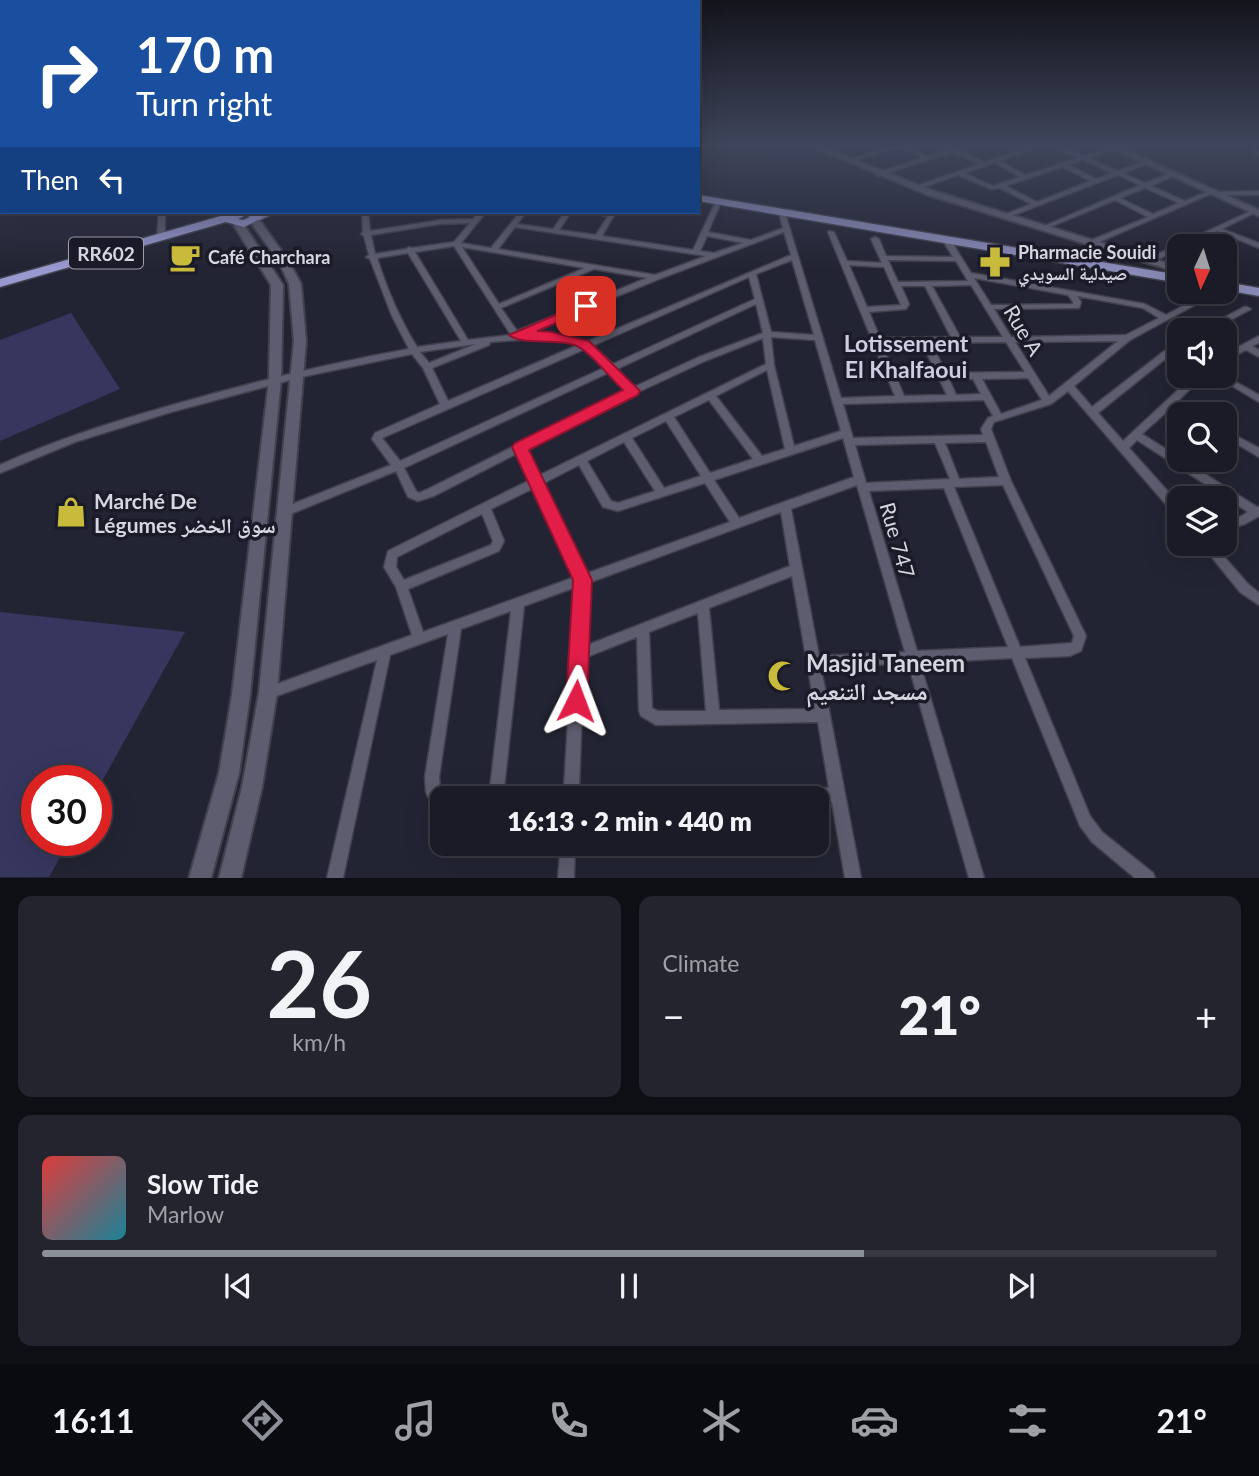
<!DOCTYPE html>
<meta charset="utf-8">
<style>
body{margin:0;font-family:Lato,"Noto Naskh Arabic",sans-serif;background:#23242e;color:#f1f3f6;height:100vh;display:flex;flex-direction:column;font-size:26px;white-space:nowrap}
*{box-sizing:border-box;margin:0}
p{font-size:23px;color:#9fa1a7}
.icon{flex:none;width:38px;height:38px;fill:none;stroke:currentColor;stroke-width:2;stroke-linecap:round;stroke-linejoin:round}
.map{position:relative;height:878px;overflow:hidden}
.drawer{display:flex;flex-direction:column;gap:18px;padding:18px;background:#0e0f15;flex:1}
.drawer>*{flex:none}
.guide{position:absolute;left:0px;top:0px;width:700px;height:214px;box-shadow:0 7px 28px #0002,0 0 0 2px #383943;background:#1a4fa0;color:#fff;overflow:hidden}
.needle{width:46px;rotate:184deg}
.tools{position:absolute;left:1167px;top:234px;display:grid;gap:14px}
.tools a{display:grid;place-items:center;width:70px;height:70px;border-radius:14px;background:#1a1b26;box-shadow:0 7px 28px #0002,0 0 0 2px #383943;font-size:35px}
.speed{position:absolute;left:21px;top:765px;display:flex;gap:14px;font-size:35px;font-weight:700;text-align:center}
.speed>*{display:grid;place-content:center;width:91px;height:91px;border-radius:50%;background:#1a1b26;box-shadow:0 7px 28px #0002,0 0 0 2px #383943;line-height:1}
.speed .limit{border:10px solid #d22;background:#fff;color:#111}
.pin{position:absolute;display:grid;place-items:center;width:60px;height:60px;color:#fff;margin:-30px;border-radius:14px;box-shadow:0 4px 10px #0006}
.me{position:absolute;width:77px;margin:-38px;rotate:3deg;stroke-linejoin:round;filter:drop-shadow(0 0 5px #0008)}
.turn{display:flex;align-items:center;gap:24px;height:147px;padding:0 21px;font-size:32px}
.turn .icon{width:91px;height:91px;stroke-width:2.5}
.turn b{display:block;font-size:49px;line-height:60px}
.then{display:flex;align-items:center;height:66px;padding:0 21px;background:#0003;gap:14px;font-size:26px}
.big{font-size:52px;font-weight:800;line-height:1.1}
.drawer .widget{flex:1;display:flex;flex-direction:column;justify-content:center;gap:10px;min-width:0;padding:0 24px;border-radius:14px;background:#23242e}
.drawer .dial{align-items:center;gap:0}
.dial b{font-size:91px;line-height:1}
.song{display:flex;align-items:center;gap:21px}
.cover{width:84px;height:84px;border-radius:10px;background:linear-gradient(135deg,hsl(0 70% 55%),hsl(190 70% 35%))}
.played{height:7px;border-radius:4px;background:linear-gradient(90deg,#8c9099 70%,#383943 70%)}
.keys{display:flex;justify-content:space-around;direction:ltr}
.heat{display:flex;justify-content:space-between;align-items:center;font-size:38px;direction:ltr}
.drawer .tiles{flex:1;display:grid;gap:18px;grid-template-columns:1fr 1fr}
.widget:last-child{grid-column:span 2}
.trip{position:absolute;left:430px;top:786px;width:399px;height:70px;border-radius:14px;background:#1a1b26;box-shadow:0 7px 28px #0002,0 0 0 2px #383943;font-weight:800;line-height:70px;text-align:center}
.menu{display:flex;height:112px;justify-content:space-around;align-items:center;background:#0a0b0f;color:#9fa1a7}
.menu .icon{width:49px;height:49px}
.menu .selected{color:#8c9099}
.menu b{font-size:32px;color:#f1f3f6}
.map>svg:first-child{display:block}
.green{fill:#37365f}
.lines{fill:none;stroke-linecap:round;stroke-linejoin:round}
.minor-casing{stroke:#41414d;stroke-width:3}
.tertiary-casing{stroke:#41414d;stroke-width:4}
.secondary-casing{stroke:#41414d;stroke-width:4}
.primary-casing{stroke:#41414d;stroke-width:3}
.trunk-casing{stroke:#41414d;stroke-width:3}
.minor{fill:#5d5d6f;fill-rule:evenodd}
.tertiary{fill:#5d5d6f;fill-rule:evenodd}
.secondary{fill:#5d5d6f;fill-rule:evenodd}
.primary{fill:#8a8ab8;fill-rule:evenodd}
.trunk{fill:#9999d0;fill-rule:evenodd}
.route{fill:#e11d48;stroke:#92132f;stroke-width:2}
.labels{text-anchor:middle;dominant-baseline:central;stroke-width:7;stroke-linejoin:round;paint-order:stroke}
.far-poi-label{font-size:18px;font-weight:bold;fill:#d5d6e0;stroke:#1a1a29;text-anchor:start}
.shield{fill:#1a1a29;stroke:#9d9ea9;stroke-width:2}
.shield-label{font-size:19px;font-weight:bold;fill:#d5d6e0}
.street-label{font-size:21px;fill:#d5d6e0;stroke:#1a1a29}
.poi-label{font-size:21px;font-weight:bold;fill:#d5d6e0;stroke:#1a1a29;text-anchor:start}
.neighbourhood-label{font-size:23px;font-weight:bold;fill:#cccde1;stroke:#1a1a29}
.near-poi-label{font-size:24px;font-weight:bold;fill:#d5d6e0;stroke:#1a1a29;text-anchor:start}
</style>
<div class="map">
<svg width="1259" height="878" viewBox="0 0 1259 878">
<rect width="100%" height="100%" fill="#232433"/>
<g class="green">
<polygon points="71,313 120,389 0,441 0,340"/>
<polygon points="0,612 185,632 96,792 96,780 37,780 37,840 70,840 49,877 0,877"/>
</g>
<g class="lines">
<g class="minor-casing">
<g id="minor">
<path d="M894,145H903L928,156L949,149L942,145H949L955,148L964,145H972L960,150L984,162L1035,145H1043L1000,161L1026,175L1057,165L1058,163H1063L1078,158L1051,145H1058L1084,156L1118,145H1126L1089,158L1118,171L1145,161H1149V163L1123,173L1145,183L1171,173H1175V175L1151,186L1185,201L1213,189L1216,192L1259,191V195H1218L1215,192L1092,245L1088,243L1089,241L1148,217L1115,200L1045,229L1040,228L1140,185L1118,175L1006,218L1004,217V215L1031,204L1000,188L991,189L958,175L918,189H914V187L979,164L954,152L878,176L876,175V173L922,158L899,147L850,162L845,161ZM1083,160L1112,173L1096,179L1068,165ZM995,163L1020,177L993,186L964,173ZM1062,167L1091,181L1037,202L1006,186ZM1145,188L1179,203L1153,214L1120,198Z"/>
<polygon points="1251,148 1255,148 1259,151 1259,156 1251,150"/>
<path d="M716,201L721,202L708,232L751,240L783,228L779,213L782,211L785,213L841,398L895,396L828,232L829,231L834,232L847,261L882,263L871,239L875,237L879,239L886,256L953,257L943,241L947,239H950L971,273L1145,304L1166,315L1209,292H1219L1130,340L1074,386L1092,407L1180,339V347L1098,413L1123,441L1193,376H1203L1178,401L1200,415H1187L1173,406L1142,434L1180,458V460H1183L1257,507H1259V516L1245,524L1225,530V522L1238,518L1248,512L1137,440L1129,448L1180,505V517L1176,516L1068,391L1051,404L994,422L991,429L1011,481L1086,636L1081,651L1070,656L1025,658L1090,816L1102,832L1153,873L1155,878H1135L1092,842L1080,826L1012,658L920,663L984,878H969L908,663L821,668L861,878H845L832,802H817V798H443V802H438L428,797L426,792L425,777L448,634L390,655L343,878H327L377,660L268,699L263,697L262,693L263,689L412,635L396,587L384,567L388,551L530,480L518,453L434,496L418,501L408,497L396,471L288,515L284,516L280,515L279,512L280,509L391,465L372,439L375,433L440,404L423,368L412,354L306,376L171,412L75,442L0,473V465C57,439 116,421 176,404C253,382 331,363 409,349L392,316L370,259L366,257L369,255L364,236L361,234L363,232L362,212H368L370,231L440,220L473,219L480,212H486L461,243L491,248L520,212H526L517,224L553,229L565,212H571L559,230L596,235L608,216L594,214L591,212H616L602,236L693,250ZM470,223L454,242L412,248L409,247L406,249L375,254L371,235L440,224ZM515,227L706,256L655,275L498,249ZM784,232L791,255L586,342L564,335L527,333L659,279ZM707,236L743,243L714,253L700,251ZM454,246L511,335L468,340L415,252ZM462,247L585,268L499,304ZM408,253L461,341L417,347C400,320 387,289 377,258ZM792,260L814,335L771,332L756,274ZM888,260L956,261L968,281L898,282ZM849,265L884,267L901,305L867,307ZM594,269L647,278L517,331L501,308ZM749,277L755,299L613,364L592,346ZM974,278L1068,295L1073,302V304L991,305ZM971,285L1003,337H960L932,286ZM901,286H925L951,337L880,338L869,312L906,309L909,304ZM1077,296L1143,308L1159,318L1126,335L1011,337L994,309L1076,308H1079L1081,302ZM756,304L763,333L699,357L634,387L617,369ZM771,337L815,340L841,431L794,446L774,365ZM544,338L564,340L578,345L448,401L432,368L489,345L490,342ZM763,338L766,364L538,476L525,449L636,393L705,361ZM1118,341L1049,396L1015,342ZM1006,342L1025,372L946,373L931,343ZM922,343L947,395L904,396L882,344ZM476,344L429,363L420,352ZM585,349L606,367L400,461L382,438ZM767,370L785,449L762,456L716,396ZM610,372L627,390L426,490L419,493L416,491L404,468ZM1028,378L1042,400L1001,414L982,379ZM949,379H973L981,394L956,395ZM709,400L753,459L710,473L674,417ZM984,400L993,416L988,418L981,429L983,435L853,438L843,404ZM666,421L701,476L664,488L632,438ZM843,438L854,477L739,518L714,480ZM624,442L655,491L618,503L611,501L587,461ZM986,442L999,477L959,479L945,443ZM935,443L950,479L866,483L855,445ZM579,465L603,507L618,511L705,483L730,522L585,574L542,484ZM857,485L905,652L819,656L791,509ZM1003,485L1074,636L1072,643L1020,647L954,487ZM534,488L575,577L423,632L408,589L499,551L504,541L491,509ZM944,488L1008,647L917,651L869,491ZM781,512L790,566L585,646L588,583ZM482,514L493,541L491,545L404,580L396,567L397,557ZM792,576L815,709L719,710L709,608ZM576,587L564,788H504L524,606ZM511,611L490,788H440L439,777L461,629ZM698,613L706,711H658L652,708L649,632ZM637,637L639,711L641,716L656,725L818,722L829,788H579L584,658Z"/>
<polygon points="1253,210 1258,211 1222,229 1259,243 1259,248 1217,231 1184,247 1180,247 1180,249 1150,263 1147,263 1143,261"/>
<polygon points="159,212 165,212 165,237 161,239 157,237"/>
<polygon points="1244,307 1247,307 1251,309 1210,331 1199,331"/>
<polygon points="1259,336 1259,343 1252,346 1259,350 1259,357 1246,350 1225,361 1225,354"/>
<polygon points="1215,376 1225,376 1259,395 1259,402"/>
<polygon points="1225,430 1259,448 1259,457 1225,437"/>
<polygon points="1201,544 1213,544 1248,584 1259,593 1259,605 1240,592"/>
<polygon points="561,844 575,844 574,878 558,878"/>
</g>
</g>
<g class="tertiary-casing">
<g id="tertiary">
<polygon points="808,145 818,145 934,191 1180,267 1180,273 928,195"/>
<polygon points="1104,145 1114,145 1259,210 1259,216"/>
</g>
</g>
<g class="secondary-casing">
<g id="secondary">
<polygon points="250,218 258,218 288,260 301,284 306,341 277,693 262,787 241,878 219,878 242,787 259,693 294,341 289,284 278,260 249,220"/>
<polygon points="238,221 242,222 283,285 281,380 250,695 239,773 211,878 189,878 219,773 232,695 269,380 271,285 233,224"/>
</g>
</g>
<g class="primary-casing">
<g id="primary">
<polygon points="698,195 1180,275 1180,283 698,201"/>
<polygon points="262,212 277,212 260,220 252,220 252,216"/>
<polygon points="1225,282 1259,288 1259,296 1225,290"/>
</g>
</g>
<g class="trunk-casing">
<path id="trunk" d="M235,212H259L262,218L244,227L226,222L0,287V279ZM246,215L250,217L243,220L238,219Z"/>
</g>
<use href="#minor" class="minor"/>
<use href="#tertiary" class="tertiary"/>
<use href="#secondary" class="secondary"/>
<use href="#primary" class="primary"/>
<use href="#trunk" class="trunk"/>
</g>
<linearGradient id="sky" x2="0" y2="1"><stop stop-color="#13141c"/><stop offset="0.54" stop-color="#3f455b"/><stop offset="1" stop-color="#3f455b" stop-opacity="0"/></linearGradient>
<rect width="1259" height="268" fill="url(#sky)"/>
<path class="route" d="M586,302L592,306L590,309L537,331L551,332L589,341L640,391L638,395L529,450L592,580L587,701L584,708L576,711L569,708L566,701L573,580L512,447L515,443L623,390C611,379 592,354 579,347C560,337 521,346 509,335Z"/>
<defs>
<g id="cafe-bare" transform="scale(2.415)"><path d="M-5.5-4.5H6V0H3Q3 3.5 0 3.5H-2.5Q-5.5 3.5-5.5 0ZM3-3.2v2h1.7v-2ZM-6 4.5H4V6H-6Z" fill="#c8bb3b" stroke="#1a1a29" stroke-width="2.5" paint-order="stroke"/></g>
<g id="pharmacy-bare" transform="scale(2.415)"><path d="M-2-6h4v4h4v4h-4v4h-4v-4h-4v-4h4Z" fill="#c8bb3b" stroke="#1a1a29" stroke-width="2.5" paint-order="stroke"/></g>
<g id="shop-bare" transform="scale(2.415)"><path d="M-5-2.5h2.3a2.7 3.5 0 0 1 5.4 0H5L5.5 6h-11ZM-1.5-2.5h3a1.5 2.3 0 0 0-3 0Z" fill="#c8bb3b" stroke="#1a1a29" stroke-width="2.5" paint-order="stroke"/></g>
<g id="mosque-bare" transform="scale(2.415)"><path d="M3.5-4.9A6 6 0 1 0 3.5 4.9A5 5 0 1 1 3.5-4.9Z" fill="#c8bb3b" stroke="#1a1a29" stroke-width="2.5" paint-order="stroke"/></g>
</defs>
<g fill-rule="evenodd">
<use href="#cafe-bare" x="185" y="257"/>
<use href="#pharmacy-bare" x="995" y="262"/>
<use href="#shop-bare" x="71" y="512"/>
<use href="#mosque-bare" x="783" y="676"/>
</g>
<g class="labels">
<g class="far-poi-label">
<text x="1018" y="252">Pharmacie Souidi<tspan x="1018" dy="21">صيدلية السويدي</tspan></text>
<text x="208" y="257">Café Charchara</text>
</g>
<rect class="shield" x="69" y="237.5" width="74" height="31" rx="5"/>
<g class="shield-label">
<text x="106" y="253">RR602</text>
</g>
<g class="street-label">
<text transform="translate(1024 330) rotate(59)">Rue A</text>
<text transform="translate(898 540) rotate(74)">Rue 747</text>
</g>
<g class="poi-label">
<text x="94" y="500">Marché De<tspan x="94" dy="24">Légumes سوق الخضر</tspan></text>
</g>
<g class="neighbourhood-label">
<text x="906" y="343">Lotissement<tspan x="906" dy="26">El Khalfaoui</tspan></text>
</g>
<g class="near-poi-label">
<text x="806" y="662">Masjid Taneem<tspan x="806" dy="28">مسجد التنعيم</tspan></text>
</g>
</g>
</svg>
<div class="tools">
<a><svg class="needle" viewBox="-14 -14 28 28"><path d="M0-13l5 13h-10z" fill="#e53935"/><path d="M0 13l5-13h-10z" fill="#9fa1a7"/></svg></a>
<a><svg class="icon" aria-label="sound" viewBox="0 0 24 24"><path d="M4 9h4l5-4v14l-5-4H4zM17 9q2 3 0 6"/></svg></a>
<a><svg class="icon" aria-label="search" viewBox="0 0 24 24"><circle cx="10" cy="10" r="6"/><path d="M15 15l6 6"/></svg></a>
<a><svg class="icon" aria-label="layers" viewBox="0 0 24 24"><path d="M12 4l9 5-9 5-9-5zM3 14l9 5 9-5"/></svg></a>
</div>
<div class="speed"><div class="limit">30</div></div>
<div class="pin" style="left:586px;top:306px;background:#d93025"><svg class="icon" aria-label="arrive" viewBox="0 0 24 24"><path d="M6 21V4h12l-3 4 3 4H6"/></svg></div>
<svg class="me" style="left:576px;top:701px" viewBox="-20 -20 40 40"><path d="M0-17L14 15 0 8-14 15z" fill="#e11d48" stroke="#fff" stroke-width="4"/></svg>
<div class="trip">16:13 · 2 min · 440 m</div>
<div class="guide">
<div class="turn"><svg class="icon" aria-label="right" viewBox="0 0 24 24"><path d="M7 20v-9h11M14 6l5 5-5 5"/></svg><div><b>170 m</b>Turn right</div></div>
<div class="then">Then<svg class="icon" aria-label="left" viewBox="0 0 24 24"><path d="M17 20v-9H6M10 6l-5 5 5 5"/></svg></div>
</div>
</div>
<section class="drawer">
<div class="tiles">
<div class="widget dial"><b>26</b><p>km/h</p></div>
<div class="widget"><p>Climate</p>
<div class="heat"><a>−</a><b class="big">21°</b><a>+</a></div>
</div>
<div class="widget">
<div class="song"><i class="cover"></i><div><b>Slow Tide</b><p>Marlow</p></div></div>
<div class="played"></div>
<div class="keys"><svg class="icon" aria-label="previous" viewBox="0 0 24 24"><path d="M18 5L8 12l10 7zM5 5v14"/></svg><svg class="icon" aria-label="pause" viewBox="0 0 24 24"><path d="M8 5v14M16 5v14"/></svg><svg class="icon" aria-label="next" viewBox="0 0 24 24"><path d="M6 5l10 7-10 7zM19 5v14"/></svg></div>
</div>
</div>
</section>
<nav class="menu">
<b>16:11</b>
<svg class="icon selected" aria-label="directions" viewBox="0 0 24 24"><path d="M12 3l9 9-9 9-9-9zM9 14v-3h6M13 9l2 2-2 2"/></svg>
<svg class="icon" aria-label="music" viewBox="0 0 24 24"><path d="M9 18V5l10-2v13"/><circle cx="6" cy="18" r="3"/><circle cx="16" cy="16" r="3"/></svg>
<svg class="icon" aria-label="phone" viewBox="0 0 24 24"><path d="M5 4h4l2 5-3 2q2 4 5 5l2-3 5 2v4C11 20 4 13 5 4z"/></svg>
<svg class="icon" aria-label="climate" viewBox="0 0 24 24"><path d="M12 3v18M4 7l16 10M4 17L20 7"/></svg>
<svg class="icon" aria-label="car" viewBox="0 0 24 24"><path d="M5 17H2v-5l4-1 3-4h7l3 4 3 1v5h-3M9 17h6M6 11h13"/><circle cx="7" cy="17" r="2"/><circle cx="17" cy="17" r="2"/></svg>
<svg class="icon" aria-label="filters" viewBox="0 0 24 24"><path d="M4 7h16M4 17h16"/><circle cx="9" cy="7" r="2"/><circle cx="15" cy="17" r="2"/></svg>
<b>21°</b>
</nav>
